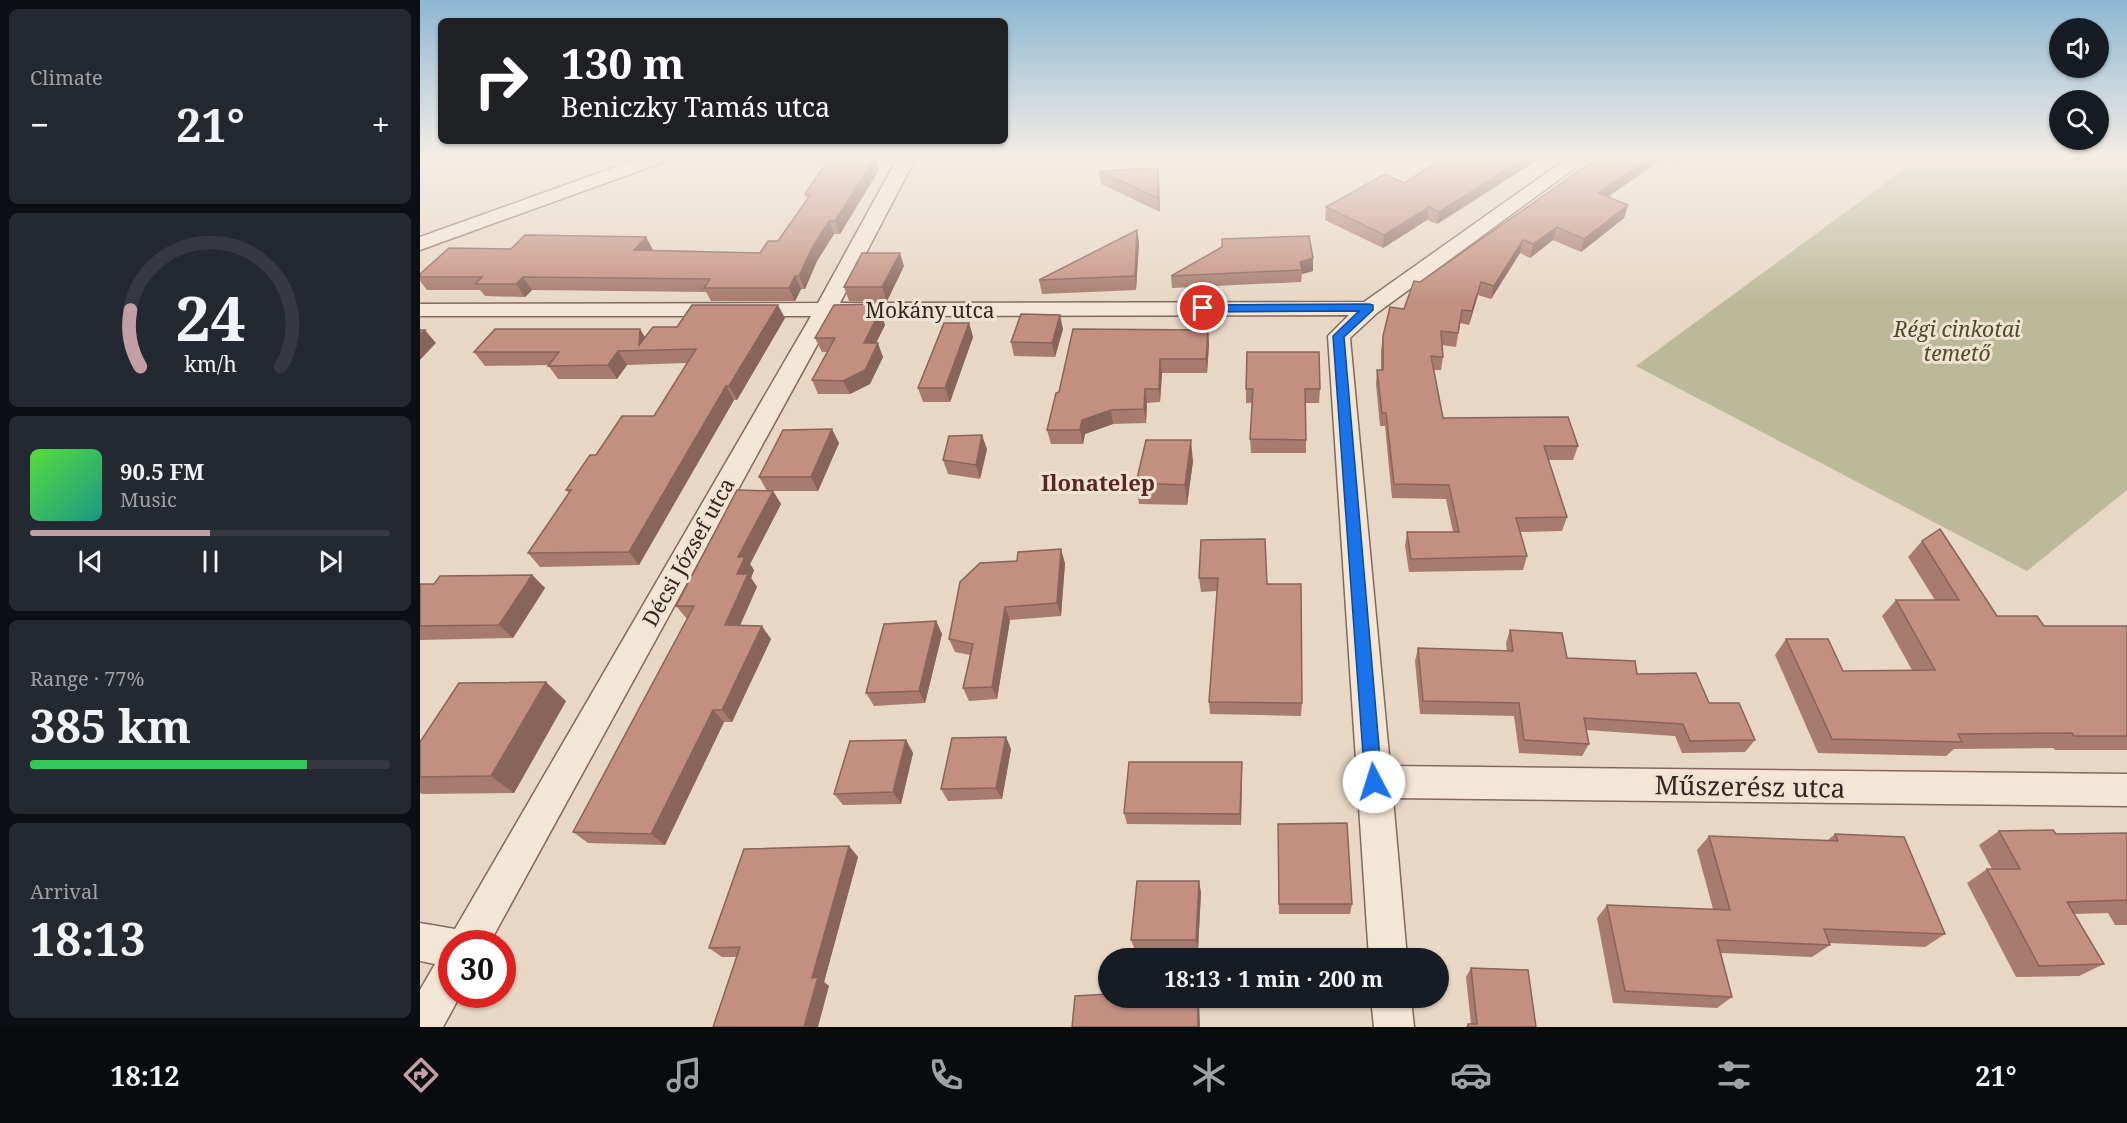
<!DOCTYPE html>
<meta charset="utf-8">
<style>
body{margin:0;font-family:"Noto Serif",serif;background:#242831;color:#f1f3f6;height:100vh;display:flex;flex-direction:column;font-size:22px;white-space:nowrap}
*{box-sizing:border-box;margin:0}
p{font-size:20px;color:#9ea1a6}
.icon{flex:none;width:33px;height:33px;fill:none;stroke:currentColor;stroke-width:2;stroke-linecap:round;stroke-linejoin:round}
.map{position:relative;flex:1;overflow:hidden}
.drawer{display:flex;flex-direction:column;gap:9px;padding:9px;background:#0d0f14;width:420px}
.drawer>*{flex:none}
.top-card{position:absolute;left:18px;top:18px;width:570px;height:126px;border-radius:9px;box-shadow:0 2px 4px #0004;background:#202124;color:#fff;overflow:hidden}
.controls{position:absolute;left:1629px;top:18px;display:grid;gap:12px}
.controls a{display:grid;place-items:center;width:60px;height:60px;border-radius:50%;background:#171b24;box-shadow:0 2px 4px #0004;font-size:30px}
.speed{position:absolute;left:18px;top:930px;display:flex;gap:12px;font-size:30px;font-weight:700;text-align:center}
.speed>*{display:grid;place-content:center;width:78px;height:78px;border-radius:50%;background:#171b24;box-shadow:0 2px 4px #0004;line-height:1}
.speed .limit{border:9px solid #d22;background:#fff;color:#111}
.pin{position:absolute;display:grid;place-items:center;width:51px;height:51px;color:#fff;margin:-26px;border:3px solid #fff;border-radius:50%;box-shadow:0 2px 6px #0007}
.me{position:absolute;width:66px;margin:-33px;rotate:355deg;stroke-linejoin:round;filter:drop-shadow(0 0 4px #0008)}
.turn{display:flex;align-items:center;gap:21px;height:126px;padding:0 24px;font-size:27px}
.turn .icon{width:78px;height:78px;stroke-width:2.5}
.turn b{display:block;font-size:42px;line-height:51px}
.big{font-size:45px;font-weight:700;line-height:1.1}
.drawer .tile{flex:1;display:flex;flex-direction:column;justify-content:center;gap:9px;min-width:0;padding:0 21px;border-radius:9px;background:#242831}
.drawer .dial{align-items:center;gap:0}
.dial svg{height:156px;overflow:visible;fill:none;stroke:#363941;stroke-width:7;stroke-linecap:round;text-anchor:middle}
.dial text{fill:#f1f3f6;stroke:none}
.song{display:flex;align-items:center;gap:18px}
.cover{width:72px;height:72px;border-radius:9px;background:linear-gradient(135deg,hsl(110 70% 55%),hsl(170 70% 35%))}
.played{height:6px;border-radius:3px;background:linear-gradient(90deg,#c29ea6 50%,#363941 50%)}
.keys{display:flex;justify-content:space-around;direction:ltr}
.heat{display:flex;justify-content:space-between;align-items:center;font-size:33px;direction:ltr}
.charge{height:9px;border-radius:4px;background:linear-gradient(90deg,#34c759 77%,#363941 0)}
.trip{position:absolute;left:678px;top:948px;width:351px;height:60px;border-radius:30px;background:#171b24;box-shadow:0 2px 4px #0004;font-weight:700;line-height:60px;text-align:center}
.tabs{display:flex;height:96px;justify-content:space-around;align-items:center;background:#090b0e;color:#9ea1a6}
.tabs .icon{width:42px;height:42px}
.tabs .current{color:#c29ea6}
.tabs b{font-size:27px;color:#f1f3f6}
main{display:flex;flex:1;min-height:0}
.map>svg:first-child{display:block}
.cemetery{fill:#bbb999}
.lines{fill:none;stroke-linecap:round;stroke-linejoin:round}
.street-casing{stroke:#816a5d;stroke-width:3}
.street{fill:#f4e6d7;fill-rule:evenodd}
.wall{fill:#a77b6e}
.shaded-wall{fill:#88645a}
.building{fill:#c28f80;stroke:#88645a;stroke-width:1.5}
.route{fill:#1a73e8;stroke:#114b97;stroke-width:1.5}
.labels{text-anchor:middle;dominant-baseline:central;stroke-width:6;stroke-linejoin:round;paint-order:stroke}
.street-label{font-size:21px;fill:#332520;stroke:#f1e3d4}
.park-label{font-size:21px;font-style:italic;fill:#4b4d29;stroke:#f1e3d4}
.neighbourhood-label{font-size:22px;font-weight:bold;fill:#5b2524;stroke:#f1e3d4}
.near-street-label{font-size:26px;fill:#332520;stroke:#f1e3d4}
</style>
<main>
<section class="drawer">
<div class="tile"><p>Climate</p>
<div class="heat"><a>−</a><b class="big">21°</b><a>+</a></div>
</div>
<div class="tile dial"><svg viewBox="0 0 100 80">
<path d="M14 69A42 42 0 1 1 86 69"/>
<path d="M14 69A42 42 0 0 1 9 40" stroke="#c29ea6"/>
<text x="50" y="56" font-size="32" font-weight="700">24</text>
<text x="50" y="72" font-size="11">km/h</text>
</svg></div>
<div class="tile">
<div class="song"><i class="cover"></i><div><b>90.5 FM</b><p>Music</p></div></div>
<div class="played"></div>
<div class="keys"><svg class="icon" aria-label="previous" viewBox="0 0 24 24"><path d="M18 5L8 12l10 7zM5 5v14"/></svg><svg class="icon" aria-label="pause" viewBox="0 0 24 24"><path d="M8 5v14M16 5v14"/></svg><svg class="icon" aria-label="next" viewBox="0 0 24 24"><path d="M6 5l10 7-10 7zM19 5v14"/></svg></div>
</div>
<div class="tile"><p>Range · 77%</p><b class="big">385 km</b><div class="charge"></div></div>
<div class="tile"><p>Arrival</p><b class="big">18:13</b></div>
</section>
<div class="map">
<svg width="1707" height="1027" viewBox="0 0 1707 1027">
<rect width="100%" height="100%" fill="#e8d7c5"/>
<polygon class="cemetery" points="1498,159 1686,159 1707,166 1707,490 1607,571 1216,366"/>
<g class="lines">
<g class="street-casing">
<g id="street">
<polygon points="218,159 244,159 241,163 0,250 0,237"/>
<polygon points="477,159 495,159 420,303 944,302 1146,159 1167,159 957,313 930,338 970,766 1707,774 1707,806 973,798 987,958 949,958 908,336 929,315 413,316 69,944 32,944 32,994 41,994 23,1027 0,1027 0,990 15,964 0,961 0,923 35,929 391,316 0,316 0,304 398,303"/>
<polygon points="951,998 991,998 994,1027 954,1027"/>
</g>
</g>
<use href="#street" class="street"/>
</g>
<g class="wall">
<polygon points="409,159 455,159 459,170 420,234 414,234 397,261 385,289 381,289 375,301 291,301 286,292 112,290 105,297 65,296 60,290 7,290 0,281 0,274 91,249 226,237 233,250 232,251 340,253 358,241 387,199 385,194"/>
<polygon points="1119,159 1017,224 1007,220 963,248 905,220 906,207 984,183"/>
<polygon points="1247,159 1261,159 1256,163"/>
<polygon points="679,171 739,181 740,212 681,184"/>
<polygon points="1188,197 1208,205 1204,218 1161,252 1133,240 1110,258 1100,253 1071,299 1058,295 1049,325 1040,323 1036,347 1022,345 1023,357 1021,370 1014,370 1023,418 1158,446 1153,460 1128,460 1147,517 1142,531 1100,532 1107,556 1103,570 989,572 985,546 987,532 1033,532 1026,499 972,498 965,426 960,426 956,384 957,370 961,370 961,350 963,336 984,309 1000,282"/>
<polygon points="717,230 719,243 716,290 622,294 619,280"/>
<polygon points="802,247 893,271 882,274 881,282 752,288 751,276"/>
<polygon points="484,266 467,301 429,301 424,287"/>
<polygon points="454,304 456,311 460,311 465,325 456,343 463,357 450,384 430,394 398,394 392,380 407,352 402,352 395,338"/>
<polygon points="365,318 317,400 314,400 219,565 120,567 108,553 149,493 146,490 176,455 234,416 267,363 207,365 197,379 138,379 128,365 65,366 54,352 225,337 257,327"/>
<polygon points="549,323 553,337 530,402 503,402 498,388"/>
<polygon points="643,329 635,357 594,356 591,342"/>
<polygon points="788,330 789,344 787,373 742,373 740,402 727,403 726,423 693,424 665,434 663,444 631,444 627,430 639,392"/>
<polygon points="826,389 900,389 899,403 886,403 886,453 831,453 830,439 832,403 826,403"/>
<polygon points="419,443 398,491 353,491 361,504 330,564 334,570 331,578 337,587 320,626 351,639 312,722 304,722 245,845 168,843 153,832 267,619 256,606 347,491 339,477"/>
<polygon points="567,449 560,479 528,474 523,460"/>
<polygon points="773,461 767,505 719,504 716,483"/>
<polygon points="781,540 847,584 882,703 881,716 790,714 789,702 797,591 781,592 779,578"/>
<polygon points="1502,541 1577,616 1624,626 1707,626 1707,750 1635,750 1633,748 1534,749 1526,756 1398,753 1355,655 1366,639 1423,671 1492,670 1462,616 1476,600 1515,600 1488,557"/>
<polygon points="645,563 641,616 590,620 577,699 549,701 543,688 550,655 535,652 529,639"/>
<polygon points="112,575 125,588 93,638 0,640 0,584 14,584"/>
<polygon points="516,621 522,634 505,703 454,706 446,693"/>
<polygon points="1090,630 1147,658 1217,674 1289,703 1335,740 1325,752 1262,753 1255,736 1166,730 1169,744 1162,756 1099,753 1094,716 1000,714 995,661 998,648 1087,651 1086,643"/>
<polygon points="146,701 94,793 3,794 0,793 0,742"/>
<polygon points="486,740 493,753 481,804 423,805 414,794"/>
<polygon points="591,749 582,799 528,801 521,789"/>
<polygon points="822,774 821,825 707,824 704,813"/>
<polygon points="858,824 932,904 930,914 859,914"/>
<polygon points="1579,831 1636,834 1707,833 1707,925 1695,925 1688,913 1654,914 1684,964 1659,976 1596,977 1547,883 1567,869 1572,869 1559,845"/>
<polygon points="1415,834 1525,934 1505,947 1409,943 1410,945 1392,957 1301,953 1312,997 1297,1008 1193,1003 1177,918 1187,905 1293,909 1277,850 1289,836 1408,840"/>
<polygon points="429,846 438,857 404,982 409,986 317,957 302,957 289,948"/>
<polygon points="781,892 778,950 715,950 711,940"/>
<polygon points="1051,968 1116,1027 1046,1027 1048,1024 1051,1024 1046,977"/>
</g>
<g class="shaded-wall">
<polygon points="454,159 455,159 459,170 420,234 415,221"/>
<polygon points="1103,159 1119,159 1017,224 1019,212"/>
<polygon points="1227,159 1242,159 1175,206 1178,193"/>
<polygon points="738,168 739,181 740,212 738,198"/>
<polygon points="1208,205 1204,218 1161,252 1164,239"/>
<polygon points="1009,207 1007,220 963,248 964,235"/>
<polygon points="409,221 414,234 397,261 385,289 379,276 392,248"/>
<polygon points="1137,227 1133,240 1110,258 1113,244"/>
<polygon points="717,230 719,243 716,290 715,276"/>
<polygon points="226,237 233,250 222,263 214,250"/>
<polygon points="1103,240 1100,253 1071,299 1074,286"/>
<polygon points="480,253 484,266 467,301 462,287"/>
<polygon points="893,258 893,271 882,274 880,262"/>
<polygon points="375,276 381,289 375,301 369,288"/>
<polygon points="103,277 112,290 105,297 96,284"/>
<polygon points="1061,282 1058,295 1049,325 1052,311"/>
<polygon points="454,304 458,315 460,311 465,325 449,357 444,343 450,311"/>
<polygon points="358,305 365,318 317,400 309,386"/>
<polygon points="640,315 643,329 635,357 632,343"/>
<polygon points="549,323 553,337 530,402 525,388"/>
<polygon points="220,329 228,342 219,345"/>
<polygon points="5,330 16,343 0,360 0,335"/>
<polygon points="788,330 789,344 787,373 786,359"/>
<polygon points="458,343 463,357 450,384 430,394 423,381"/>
<polygon points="198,351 207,365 197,379 188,365"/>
<polygon points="740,359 742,373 740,402 739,389"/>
<polygon points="306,386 314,400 219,565 209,552"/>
<polygon points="725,389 727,403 726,423 724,409"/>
<polygon points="691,410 693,424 665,434 663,444 660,430 662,420"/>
<polygon points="412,429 419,443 398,491 391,477"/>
<polygon points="562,435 567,449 560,479 556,465"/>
<polygon points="771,440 773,461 767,505 765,485"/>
<polygon points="353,491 361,504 330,564 334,570 331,578 337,587 314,638 305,625 317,574 318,557"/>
<polygon points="641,549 645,563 641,616 637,603"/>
<polygon points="112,575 125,588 93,638 79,625"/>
<polygon points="585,607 590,620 577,699 572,687"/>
<polygon points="516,621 522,634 505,703 499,691"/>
<polygon points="342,626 351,639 312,722 302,710"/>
<polygon points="126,682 146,701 94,793 71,776"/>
<polygon points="293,710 304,722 245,845 231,834"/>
<polygon points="586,737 591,749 582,799 576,788"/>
<polygon points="486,740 493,753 481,804 473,792"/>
<polygon points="822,762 822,774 821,825 820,814"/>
<polygon points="429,846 438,857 404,982 409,986 398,1027 384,1027 392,978"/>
<polygon points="779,881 781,892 778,950 776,940"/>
<polygon points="778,998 779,998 780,1027 778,1027"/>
</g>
<g class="building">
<polygon points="409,159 454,159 415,221 409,221 392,248 379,276 375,276 369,288 284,288 290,279 103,277 96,284 55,284 62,277 0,277 0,274 29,248 91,249 105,235 226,237 214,250 340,253 348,241 358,241 391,194 385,194"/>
<polygon points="1022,159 1103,159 1019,212 1009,207 964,235 906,207 965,174 984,183"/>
<polygon points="1176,159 1227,159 1178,193 1208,205 1164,239 1137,227 1113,244 1103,240 1074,286 1061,282 1052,311 1042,310 1038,333 1021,331 1023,357 1011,356 1023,418 1148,417 1158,446 1124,446 1147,517 1096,518 1107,556 991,559 987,532 1039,532 1029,485 974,484 966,413 962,413 957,370 963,370 963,336 970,307 984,309 994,281 1000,282"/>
<polygon points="738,168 738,198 679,171"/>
<polygon points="717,230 715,276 619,280"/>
<polygon points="889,236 893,258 880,262 882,270 751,276 802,247 802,239"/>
<polygon points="442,253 480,253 462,287 424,287"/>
<polygon points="454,304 450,311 460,311 444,343 458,343 445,370 423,381 392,380 415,338 395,338 414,305"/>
<polygon points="272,305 358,305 309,386 306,386 209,552 108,553 151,490 146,490 170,455 176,455 202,416 234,416 276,349 198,351 188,365 128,366 139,352 54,352 75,329 220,329 219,345 233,327 257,327"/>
<polygon points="601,314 640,315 632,343 591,342"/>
<polygon points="524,323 549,323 525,388 498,388"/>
<polygon points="653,329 788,330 786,359 740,359 739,389 725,389 724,409 691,410 662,420 660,430 627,430 636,393 639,392"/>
<polygon points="0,330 5,330 0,335"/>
<polygon points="827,352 899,352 900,389 885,389 886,440 830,439 833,389 826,389"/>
<polygon points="412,429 391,477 339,477 363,430"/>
<polygon points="562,435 556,465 523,460 529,436"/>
<polygon points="726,440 771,440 765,485 716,483"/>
<polygon points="317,490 353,491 318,557 325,557 317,574 328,574 305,625 342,626 302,710 293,710 231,834 153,832 274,606 256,606"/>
<polygon points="1520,529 1577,616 1617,616 1624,626 1707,626 1707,736 1654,736 1652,733 1538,734 1542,742 1412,739 1366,639 1408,639 1423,671 1515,670 1476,600 1539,600 1502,541"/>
<polygon points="845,539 847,584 881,584 882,703 789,702 798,578 779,578 781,540"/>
<polygon points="641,549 637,603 585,607 572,687 543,688 553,644 529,639 540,582 560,563 597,561 598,552"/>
<polygon points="112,575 79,625 0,626 0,584 14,584 20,576"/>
<polygon points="516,621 499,691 446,693 464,624"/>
<polygon points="1090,630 1142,633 1147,658 1215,661 1217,674 1276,673 1289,703 1319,703 1335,740 1270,741 1263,724 1164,718 1169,744 1104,740 1099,703 1003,701 998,648 1093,651"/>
<polygon points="126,682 71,776 0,777 0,742 39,683"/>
<polygon points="586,737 576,788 521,789 532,738"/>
<polygon points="486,740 473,792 414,794 430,741"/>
<polygon points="709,762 822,762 820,814 704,813"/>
<polygon points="927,823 932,904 859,904 858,824"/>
<polygon points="1633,830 1636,834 1707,833 1707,900 1647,902 1684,964 1619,966 1567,869 1600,869 1579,831"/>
<polygon points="1415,834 1484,837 1525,934 1404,929 1410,945 1297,940 1312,997 1205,991 1187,905 1310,910 1289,836 1418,841"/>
<polygon points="429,846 392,978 398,977 384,1027 293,1027 320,947 289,948 324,849"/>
<polygon points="717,881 779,881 776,940 711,940"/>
<polygon points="1051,968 1108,970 1116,1027 1048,1027 1048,1024 1057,1024"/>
<polygon points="688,994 688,998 778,998 778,1027 652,1027 655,996"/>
</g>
<linearGradient id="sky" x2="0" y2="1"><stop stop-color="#8db7d2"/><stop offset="0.52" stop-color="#f5ede5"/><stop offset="1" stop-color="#f5ede5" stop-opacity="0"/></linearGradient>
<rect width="1707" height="303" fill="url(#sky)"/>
<polygon class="route" points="949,304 953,305 953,310 924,337 962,782 960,788 954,790 948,788 945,782 913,336 939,311 783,312 778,308 783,305"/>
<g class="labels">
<g class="street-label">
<text x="510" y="310">Mokány utca</text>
<text transform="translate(268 552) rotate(-61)">Décsi József utca</text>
</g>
<g class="park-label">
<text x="1537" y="329">Régi cinkotai<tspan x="1537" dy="24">temető</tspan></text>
</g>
<g class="neighbourhood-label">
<text x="678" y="482">Ilonatelep</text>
</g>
<g class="near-street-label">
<text transform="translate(1330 786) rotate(1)">Műszerész utca</text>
</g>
</g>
</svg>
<div class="controls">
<a><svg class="icon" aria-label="sound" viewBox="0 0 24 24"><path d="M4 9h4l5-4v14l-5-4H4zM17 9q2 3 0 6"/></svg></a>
<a><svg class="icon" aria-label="search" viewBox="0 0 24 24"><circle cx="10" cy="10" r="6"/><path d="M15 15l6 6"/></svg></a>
</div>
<div class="speed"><div class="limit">30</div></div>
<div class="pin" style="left:783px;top:308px;background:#d93025"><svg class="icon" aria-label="arrive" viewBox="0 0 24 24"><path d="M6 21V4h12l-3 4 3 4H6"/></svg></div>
<svg class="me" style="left:954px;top:782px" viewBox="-20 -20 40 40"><circle r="19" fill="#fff"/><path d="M0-13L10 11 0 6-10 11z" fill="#1a73e8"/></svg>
<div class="trip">18:13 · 1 min · 200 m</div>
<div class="top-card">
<div class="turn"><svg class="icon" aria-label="right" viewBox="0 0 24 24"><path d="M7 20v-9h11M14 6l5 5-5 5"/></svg><div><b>130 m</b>Beniczky Tamás utca</div></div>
</div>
</div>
</main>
<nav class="tabs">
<b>18:12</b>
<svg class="icon current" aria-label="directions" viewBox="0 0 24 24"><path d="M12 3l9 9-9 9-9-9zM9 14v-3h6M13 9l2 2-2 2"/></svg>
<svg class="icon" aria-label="music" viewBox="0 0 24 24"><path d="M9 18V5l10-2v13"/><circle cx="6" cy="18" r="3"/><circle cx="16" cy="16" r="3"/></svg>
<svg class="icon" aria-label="phone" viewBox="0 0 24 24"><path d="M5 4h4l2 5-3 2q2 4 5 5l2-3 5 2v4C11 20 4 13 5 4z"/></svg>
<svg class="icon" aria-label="climate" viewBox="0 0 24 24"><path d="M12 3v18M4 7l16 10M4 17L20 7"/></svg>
<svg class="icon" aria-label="car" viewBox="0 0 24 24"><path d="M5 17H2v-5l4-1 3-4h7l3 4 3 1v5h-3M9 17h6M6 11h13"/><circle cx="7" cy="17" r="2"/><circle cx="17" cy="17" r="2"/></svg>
<svg class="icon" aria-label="filters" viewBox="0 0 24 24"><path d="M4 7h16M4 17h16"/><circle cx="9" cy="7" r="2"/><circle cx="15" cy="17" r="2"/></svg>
<b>21°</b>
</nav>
